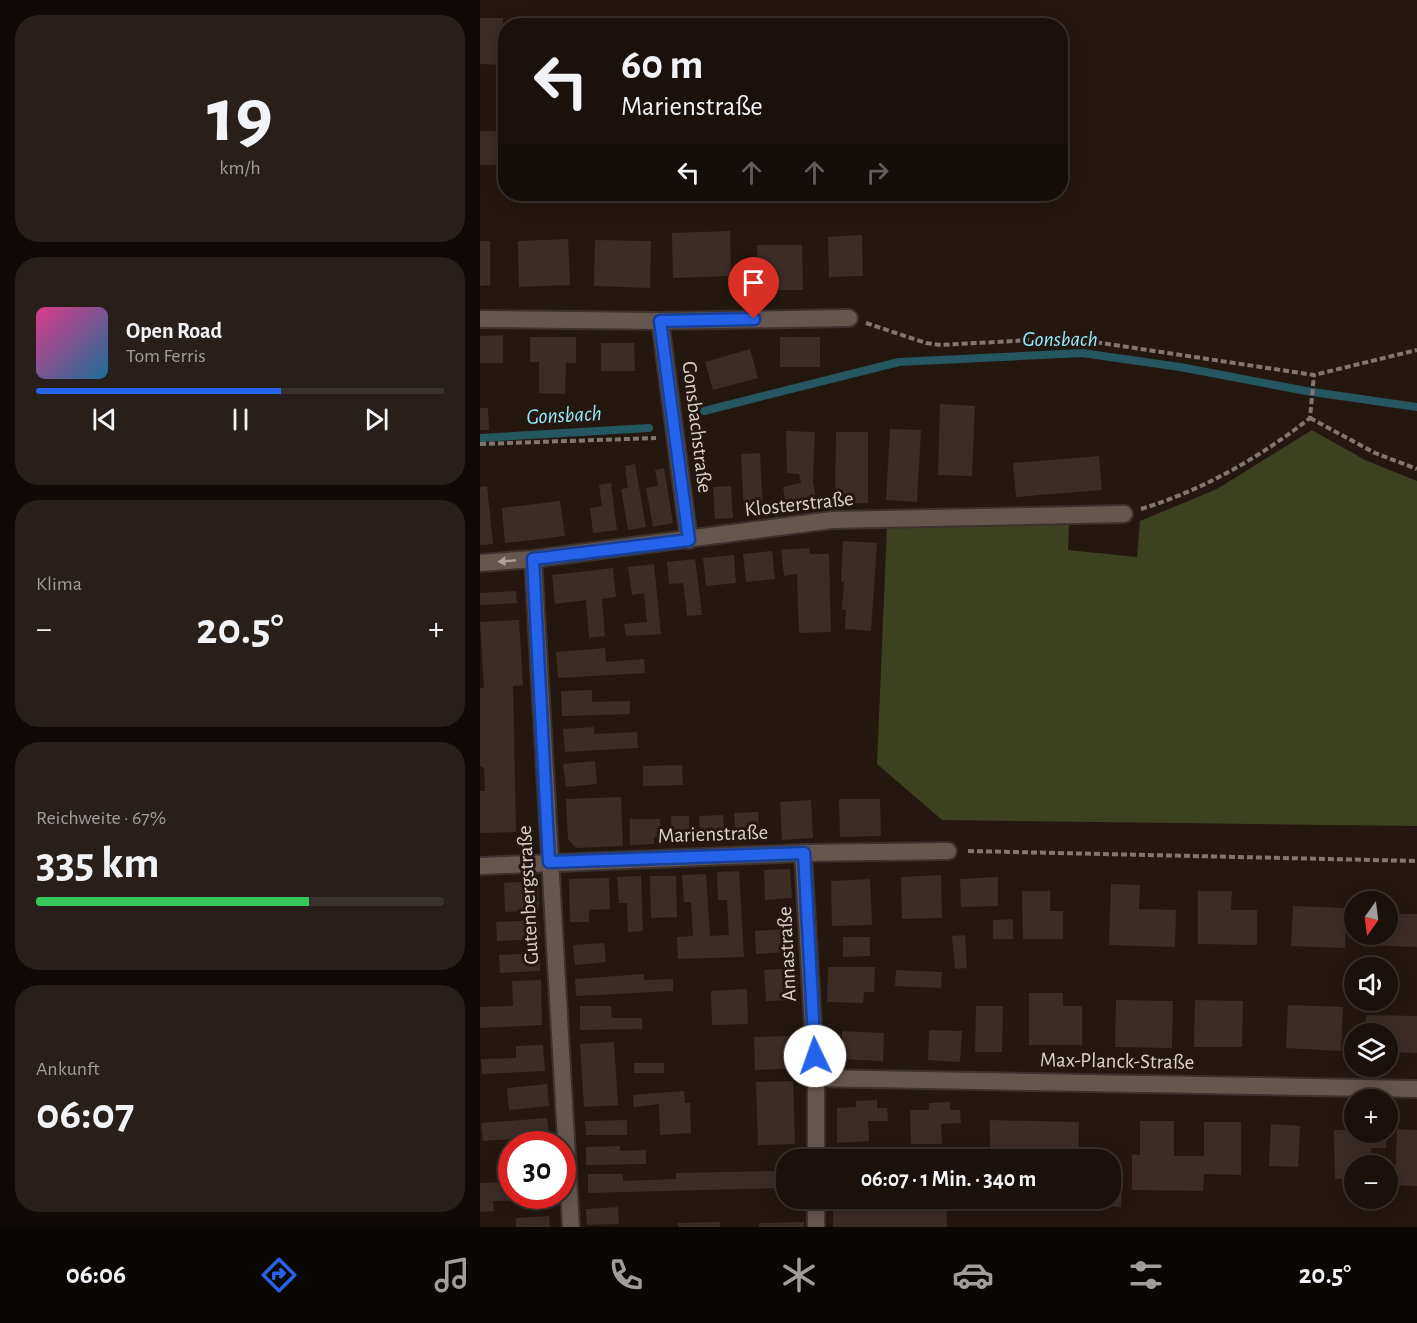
<!DOCTYPE html>
<html lang="de">
<meta charset="utf-8">
<style>
body{margin:0;font-family:"Alegreya Sans",sans-serif;background:#281f1a;color:#f1f3f6;height:100vh;display:flex;flex-direction:column;font-size:22px;white-space:nowrap}
*{box-sizing:border-box;margin:0}
p{font-size:20px;color:#a09d9d}
.icon{flex:none;width:33px;height:33px;fill:none;stroke:currentColor;stroke-width:2;stroke-linecap:round;stroke-linejoin:round}
.map{position:relative;flex:1;overflow:hidden}
.drawer{display:flex;flex-direction:column;gap:15px;padding:15px;background:#0f0907;width:480px}
.drawer>*{flex:none}
.hud{position:absolute;left:18px;top:18px;width:570px;height:183px;border-radius:24px;box-shadow:0 3px 15px #0003,0 0 0 2px #39312d;background:#1b110c;color:#f1f3f6;overflow:hidden}
.needle{width:39px;rotate:194deg}
.buttons{position:absolute;left:864px;top:891px;display:grid;gap:12px}
.buttons a{display:grid;place-items:center;width:54px;height:54px;border-radius:50%;background:#1b110c;box-shadow:0 3px 15px #0003,0 0 0 2px #39312d;font-size:30px}
.speed{position:absolute;left:18px;top:1131px;display:flex;gap:12px;font-size:30px;font-weight:700;text-align:center}
.speed>*{display:grid;place-content:center;width:78px;height:78px;border-radius:50%;background:#1b110c;box-shadow:0 3px 15px #0003,0 0 0 2px #39312d;line-height:1}
.speed .limit{border:9px solid #d22;background:#fff;color:#111}
.pin{position:absolute;display:grid;place-items:center;width:51px;height:51px;color:#fff;margin:-62px -26px;border-radius:50% 50% 50% 0;rotate:-45deg;box-shadow:0 0 6px #0007}
.pin .icon{rotate:45deg}
.me{position:absolute;width:66px;margin:-33px;rotate:357deg;stroke-linejoin:round;filter:drop-shadow(0 0 4px #0008)}
.turn{display:flex;align-items:center;gap:21px;height:126px;padding:0 24px;font-size:27px}
.turn .icon{width:78px;height:78px;stroke-width:2.5}
.turn b{display:block;font-size:42px;line-height:51px}
.lanes{display:flex;align-items:center;height:57px;padding:0 24px;background:#0003;justify-content:center;gap:30px;direction:ltr}
.lanes .off{opacity:.35}
.big{font-size:45px;font-weight:700;line-height:1.1}
.drawer .card{flex:1;display:flex;flex-direction:column;justify-content:center;gap:9px;min-width:0;padding:0 21px;border-radius:24px;background:#281f1a}
.drawer .dial{align-items:center;gap:0}
.dial b{font-size:78px;line-height:1}
.song{display:flex;align-items:center;gap:18px}
.cover{width:72px;height:72px;border-radius:9px;background:linear-gradient(135deg,hsl(330 70% 55%),hsl(200 70% 35%))}
.played{height:6px;border-radius:3px;background:linear-gradient(90deg,#2563eb 60%,#39312d 60%)}
.keys{display:flex;justify-content:space-around;direction:ltr}
.heat{display:flex;justify-content:space-between;align-items:center;font-size:33px;direction:ltr}
.charge{height:9px;border-radius:4px;background:linear-gradient(90deg,#34c759 67%,#39312d 0)}
.trip{position:absolute;left:296px;top:1149px;width:345px;height:60px;border-radius:24px;background:#1b110c;box-shadow:0 3px 15px #0003,0 0 0 2px #39312d;font-weight:700;line-height:60px;text-align:center}
.dock{display:flex;height:96px;justify-content:space-around;align-items:center;background:#0b0705;color:#a09d9d}
.dock .icon{width:42px;height:42px}
.dock .selected{color:#2563eb}
.dock b{font-size:27px;color:#f1f3f6}
main{display:flex;flex:1;min-height:0}
.map>svg:first-child{display:block}
.green{fill:#3c4120}
.lines{fill:none;stroke-linecap:round;stroke-linejoin:round}
.stream{stroke:#245760;stroke-width:8}
.building{fill:#3b2c26}
.minor-casing{stroke:#3b312e;stroke-width:20}
.path{stroke:#827670;stroke-width:4;stroke-dasharray:6 3;stroke-linecap:butt}
.minor{stroke:#66574e;stroke-width:16}
.oneway{fill:#ada19a}
.route-casing{stroke:#184099;stroke-width:15}
.route{stroke:#2563eb;stroke-width:10}
.labels{text-anchor:middle;dominant-baseline:central;stroke-width:6;stroke-linejoin:round;paint-order:stroke}
.street-label{font-size:21px;fill:#dcd2cd;stroke:#241710}
.water-label{font-size:22px;font-style:italic;fill:#94eafb;stroke:#241710}
</style>
<main>
<section class="drawer">
<div class="card dial"><b>19</b><p>km/h</p></div>
<div class="card">
<div class="song"><i class="cover"></i><div><b>Open Road</b><p>Tom Ferris</p></div></div>
<div class="played"></div>
<div class="keys"><svg class="icon" aria-label="previous" viewBox="0 0 24 24"><path d="M18 5L8 12l10 7zM5 5v14"/></svg><svg class="icon" aria-label="pause" viewBox="0 0 24 24"><path d="M8 5v14M16 5v14"/></svg><svg class="icon" aria-label="next" viewBox="0 0 24 24"><path d="M6 5l10 7-10 7zM19 5v14"/></svg></div>
</div>
<div class="card"><p>Klima</p>
<div class="heat"><a>−</a><b class="big">20.5°</b><a>+</a></div>
</div>
<div class="card"><p>Reichweite · 67%</p><b class="big">335 km</b><div class="charge"></div></div>
<div class="card"><p>Ankunft</p><b class="big">06:07</b></div>
</section>
<div class="map">
<svg width="937" height="1227" viewBox="0 0 937 1227">
<rect width="100%" height="100%" fill="#241710"/>
<polygon class="green" points="832,430 885,460 937,481 937,826 462,820 397,764 407,525 589,523 588,550 657,557 660,521 737,489"/>
<g class="lines">
<g class="stream">
<polyline points="224,411 419,362 602,353 700,367 826,391 937,407"/>
<polyline points="0,438 169,428"/>
</g>
</g>
<g class="building">
<polygon points="0,18 23,18 22,65 0,64"/>
<polygon points="0,131 22,131 21,165 0,165"/>
<polygon points="250,231 251,276 193,278 192,233"/>
<polygon points="382,235 383,276 349,277 348,237"/>
<polygon points="88,239 90,285 39,287 38,241"/>
<polygon points="115,240 171,241 170,288 114,286"/>
<polygon points="0,241 10,241 10,285 0,286"/>
<polygon points="277,245 322,245 323,290 278,290"/>
<polygon points="23,335 23,363 0,363 0,336"/>
<polygon points="50,337 96,337 96,363 86,363 85,394 59,393 59,362 50,362"/>
<rect x="300" y="337" width="40" height="30"/>
<polygon points="121,343 154,343 155,371 121,371"/>
<polygon points="270,349 278,378 233,390 225,362"/>
<polygon points="460,404 495,406 492,476 458,475"/>
<polygon points="0,408 8,408 9,430 0,430"/>
<polygon points="410,429 441,430 437,502 406,500"/>
<polygon points="306,431 335,432 333,481 337,507 307,512 303,487 321,483 319,474 307,473"/>
<polygon points="356,432 388,432 388,503 355,504"/>
<polygon points="280,453 283,515 264,516 261,454"/>
<polygon points="619,456 622,490 536,497 533,463"/>
<polygon points="155,464 166,527 148,530 141,489 148,488 145,466"/>
<polygon points="184,468 193,523 173,527 166,488 178,486 175,470"/>
<polygon points="131,483 137,530 113,533 110,508 122,506 119,485"/>
<polygon points="7,486 13,544 0,545 0,487"/>
<polygon points="251,486 253,518 235,519 233,487"/>
<polygon points="80,501 85,536 25,543 22,508"/>
<polygon points="363,541 397,543 391,631 365,629 366,610 362,609 364,582 361,581"/>
<polygon points="329,548 330,554 349,554 351,632 319,633 317,574 304,576 301,550"/>
<polygon points="292,551 295,579 266,582 263,554"/>
<polygon points="254,555 256,583 226,586 223,558"/>
<polygon points="215,559 222,615 207,616 203,583 189,584 187,562"/>
<polygon points="174,564 181,634 146,636 144,624 167,622 164,593 152,595 148,567"/>
<polygon points="133,568 136,597 122,599 125,636 109,638 106,600 75,604 72,575"/>
<polygon points="36,591 37,603 0,605 0,593"/>
<polygon points="39,620 43,685 33,686 36,832 0,833 0,791 5,791 4,768 0,766 0,688 4,688 0,622"/>
<polygon points="125,648 126,662 164,659 165,673 78,678 76,652"/>
<polygon points="112,690 112,702 150,701 150,714 82,716 81,691"/>
<polygon points="114,727 114,734 157,732 158,748 85,752 83,729"/>
<polygon points="115,761 117,784 86,787 83,764"/>
<polygon points="202,765 203,785 163,786 163,766"/>
<polygon points="141,797 143,846 96,848 88,839 86,799"/>
<polygon points="359,799 400,799 401,836 360,837"/>
<polygon points="331,800 333,838 302,840 300,802"/>
<polygon points="278,812 280,840 256,842 254,813"/>
<polygon points="243,815 245,842 221,843 219,816"/>
<polygon points="191,816 209,816 210,843 192,843"/>
<polygon points="150,819 180,819 181,837 174,837 174,844 150,845"/>
<polygon points="310,869 312,898 285,900 284,870"/>
<polygon points="259,871 264,957 198,959 197,937 213,936 211,902 204,902 202,875 226,874 230,936 249,935 247,900 238,900 237,872"/>
<polygon points="461,875 462,918 422,919 421,877"/>
<polygon points="161,876 163,931 148,932 147,903 139,903 137,877"/>
<polygon points="170,876 196,876 197,917 171,918"/>
<polygon points="518,877 518,906 481,907 480,879"/>
<polygon points="129,878 130,909 109,910 109,922 90,922 89,879"/>
<polygon points="390,879 392,925 352,926 351,881"/>
<polygon points="58,881 59,910 25,912 24,883"/>
<polygon points="631,884 660,885 659,909 696,910 695,947 629,945"/>
<polygon points="542,891 570,891 570,911 583,911 583,939 543,939"/>
<polygon points="718,891 752,891 751,910 777,910 777,945 718,944"/>
<polygon points="813,906 867,908 865,948 811,946"/>
<polygon points="908,914 937,914 937,947 885,945 885,934 908,934"/>
<polygon points="533,919 533,939 513,939 513,920"/>
<polygon points="59,920 60,939 17,941 16,922"/>
<polygon points="305,929 306,952 276,954 275,931"/>
<polygon points="485,935 487,968 475,969 472,936"/>
<polygon points="363,937 390,937 390,956 363,957"/>
<polygon points="124,943 126,962 95,965 93,945"/>
<polygon points="60,953 60,971 20,973 19,955"/>
<polygon points="348,967 395,967 394,992 384,992 383,1003 347,1002"/>
<polygon points="315,968 316,1000 286,1001 284,970"/>
<polygon points="416,970 462,972 461,988 415,986"/>
<polygon points="164,974 164,980 193,979 193,991 96,996 95,979"/>
<polygon points="61,980 62,1025 0,1028 0,1007 33,1006 32,981"/>
<polygon points="267,989 268,1024 232,1025 231,991"/>
<polygon points="549,993 583,993 583,1006 602,1006 602,1045 549,1045"/>
<polygon points="636,1000 693,1001 692,1048 635,1047"/>
<polygon points="715,1000 763,1001 762,1047 714,1047"/>
<polygon points="808,1005 863,1007 861,1051 806,1048"/>
<polygon points="100,1006 131,1006 132,1018 162,1018 162,1029 100,1030"/>
<polygon points="496,1006 523,1006 522,1052 495,1052"/>
<polygon points="886,1015 937,1016 937,1053 908,1052 908,1034 885,1034"/>
<polygon points="449,1030 482,1031 480,1062 448,1060"/>
<polygon points="362,1031 404,1033 403,1061 361,1059"/>
<polygon points="313,1036 314,1068 275,1070 274,1037"/>
<polygon points="134,1042 138,1105 104,1107 100,1044"/>
<polygon points="63,1045 65,1071 2,1074 1,1059 36,1058 36,1046"/>
<rect x="154" y="1063" width="30" height="10"/>
<polygon points="313,1081 315,1144 278,1145 276,1082"/>
<polygon points="67,1084 69,1106 29,1110 27,1088"/>
<polygon points="204,1091 205,1103 210,1103 211,1133 180,1135 179,1104 154,1107 153,1095"/>
<polygon points="397,1100 397,1108 407,1108 408,1121 388,1121 389,1141 357,1143 357,1108 376,1107 376,1101"/>
<polygon points="470,1102 470,1110 480,1110 481,1123 461,1124 462,1144 431,1144 430,1110 449,1110 449,1103"/>
<polygon points="67,1118 69,1136 3,1141 1,1123"/>
<polygon points="147,1120 147,1135 106,1135 105,1121"/>
<polygon points="510,1120 599,1122 598,1160 510,1160"/>
<polygon points="660,1121 694,1121 694,1156 724,1156 724,1122 761,1122 761,1175 724,1174 723,1191 652,1190 652,1154 660,1155"/>
<polygon points="791,1124 820,1126 818,1167 789,1166"/>
<polygon points="917,1129 937,1130 937,1186 915,1185"/>
<polygon points="854,1130 874,1130 874,1132 907,1132 906,1148 891,1148 892,1166 874,1166 874,1178 855,1179"/>
<polygon points="140,1146 140,1151 166,1150 166,1164 106,1165 106,1147"/>
<polygon points="299,1171 299,1188 108,1193 108,1174 143,1174 143,1181 196,1179 196,1173"/>
<polygon points="32,1182 32,1196 73,1196 73,1200 13,1201 14,1211 0,1212 0,1183"/>
<polygon points="630,1184 642,1184 641,1207 610,1205 611,1198 630,1198"/>
<polygon points="353,1198 466,1198 467,1227 353,1227"/>
<polygon points="138,1207 139,1224 107,1225 106,1209"/>
<polygon points="69,1216 70,1227 36,1227 36,1218"/>
<polygon points="240,1222 240,1227 198,1227 198,1223"/>
<polygon points="324,1222 324,1227 279,1227 279,1223"/>
</g>
<g class="lines">
<g class="minor-casing">
<g id="minor">
<polyline points="0,319 180,321 369,318"/>
<polyline points="180,321 209,540"/>
<polyline points="53,559 91,1227"/>
<polyline points="0,563 53,559 352,520 644,514"/>
<polyline points="323,853 336,1078 336,1160"/>
<polyline points="0,866 323,853 468,851"/>
<polyline points="336,1078 937,1089"/>
<polyline points="336,1198 336,1227"/>
</g>
</g>
<g class="path">
<polyline points="386,323 446,343 461,345 588,338 834,375 937,350"/>
<polyline points="830,418 895,453 937,469"/>
<polyline points="0,444 176,438"/>
<path d="M661,509C723,490 779,458 830,418L834,375"/>
<polyline points="488,851 937,861"/>
</g>
<use href="#minor" class="minor"/>
</g>
<defs><path id="oneway-solid" d="M-6-.8H1V-3.2L6.5 0L1 3.2V.8H-6Z" transform="scale(1.5)"/></defs>
<use class="oneway" href="#oneway-solid" transform="translate(27 561) rotate(176)"/>
<g class="lines">
<g class="route-casing">
<polyline id="route" points="274,319 180,321 209,540 53,559 69,862 324,853 335,1056"/>
</g>
<use href="#route" class="route"/>
</g>
<g class="labels">
<g class="street-label">
<text transform="translate(217 427) rotate(83)">Gonsbachstraße</text>
<text transform="translate(319 504) rotate(-6)">Klosterstraße</text>
<text transform="translate(233 834) rotate(-2)">Marienstraße</text>
<text transform="translate(48 895) rotate(-93)">Gutenbergstraße</text>
<text transform="translate(307 954) rotate(-93)">Annastraße</text>
<text transform="translate(637 1061) rotate(1)">Max-Planck-Straße</text>
</g>
<g class="water-label">
<text x="580" y="339">Gonsbach</text>
<text transform="translate(84 415) rotate(-3)">Gonsbach</text>
</g>
</g>
</svg>
<div class="buttons">
<a><svg class="needle" viewBox="-14 -14 28 28"><path d="M0-13l5 13h-10z" fill="#e53935"/><path d="M0 13l5-13h-10z" fill="#a09d9d"/></svg></a>
<a><svg class="icon" aria-label="sound" viewBox="0 0 24 24"><path d="M4 9h4l5-4v14l-5-4H4zM17 9q2 3 0 6"/></svg></a>
<a><svg class="icon" aria-label="layers" viewBox="0 0 24 24"><path d="M12 4l9 5-9 5-9-5zM3 14l9 5 9-5"/></svg></a>
<a>+</a>
<a>−</a>
</div>
<div class="speed"><div class="limit">30</div></div>
<div class="pin" style="left:274px;top:319px;background:#d93025"><svg class="icon" aria-label="arrive" viewBox="0 0 24 24"><path d="M6 21V4h12l-3 4 3 4H6"/></svg></div>
<svg class="me" style="left:335px;top:1056px" viewBox="-20 -20 40 40"><circle r="19" fill="#fff"/><path d="M0-13L10 11 0 6-10 11z" fill="#2563eb"/></svg>
<div class="trip">06:07 · 1 Min. · 340 m</div>
<div class="hud">
<div class="turn"><svg class="icon" aria-label="left" viewBox="0 0 24 24"><path d="M17 20v-9H6M10 6l-5 5 5 5"/></svg><div><b>60 m</b>Marienstraße</div></div>
<div class="lanes"><svg class="icon" aria-label="left" viewBox="0 0 24 24"><path d="M17 20v-9H6M10 6l-5 5 5 5"/></svg><svg class="icon off" aria-label="ahead" viewBox="0 0 24 24"><path d="M12 20V5M6 11l6-6 6 6"/></svg><svg class="icon off" aria-label="ahead" viewBox="0 0 24 24"><path d="M12 20V5M6 11l6-6 6 6"/></svg><svg class="icon off" aria-label="right" viewBox="0 0 24 24"><path d="M7 20v-9h11M14 6l5 5-5 5"/></svg></div>
</div>
</div>
</main>
<nav class="dock">
<b>06:06</b>
<svg class="icon selected" aria-label="directions" viewBox="0 0 24 24"><path d="M12 3l9 9-9 9-9-9zM9 14v-3h6M13 9l2 2-2 2"/></svg>
<svg class="icon" aria-label="music" viewBox="0 0 24 24"><path d="M9 18V5l10-2v13"/><circle cx="6" cy="18" r="3"/><circle cx="16" cy="16" r="3"/></svg>
<svg class="icon" aria-label="phone" viewBox="0 0 24 24"><path d="M5 4h4l2 5-3 2q2 4 5 5l2-3 5 2v4C11 20 4 13 5 4z"/></svg>
<svg class="icon" aria-label="climate" viewBox="0 0 24 24"><path d="M12 3v18M4 7l16 10M4 17L20 7"/></svg>
<svg class="icon" aria-label="car" viewBox="0 0 24 24"><path d="M5 17H2v-5l4-1 3-4h7l3 4 3 1v5h-3M9 17h6M6 11h13"/><circle cx="7" cy="17" r="2"/><circle cx="17" cy="17" r="2"/></svg>
<svg class="icon" aria-label="filters" viewBox="0 0 24 24"><path d="M4 7h16M4 17h16"/><circle cx="9" cy="7" r="2"/><circle cx="15" cy="17" r="2"/></svg>
<b>20.5°</b>
</nav>
